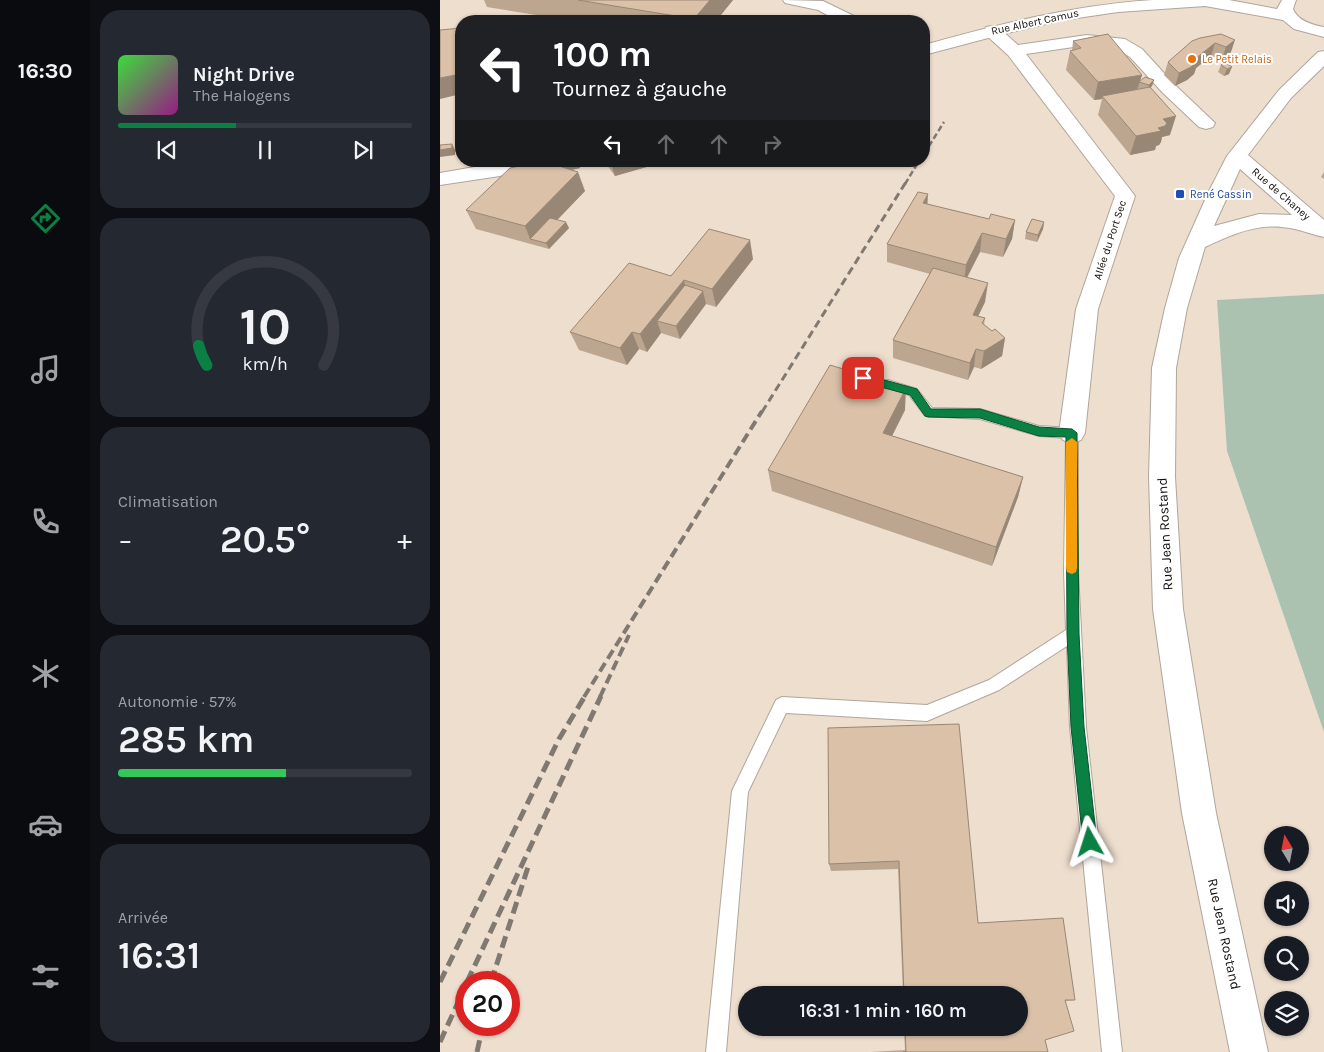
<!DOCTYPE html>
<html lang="fr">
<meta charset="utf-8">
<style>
body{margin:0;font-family:Karla,sans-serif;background:#242831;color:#f1f3f6;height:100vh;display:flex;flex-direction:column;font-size:19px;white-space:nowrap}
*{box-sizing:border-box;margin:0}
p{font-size:16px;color:#9ea1a6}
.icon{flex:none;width:28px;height:28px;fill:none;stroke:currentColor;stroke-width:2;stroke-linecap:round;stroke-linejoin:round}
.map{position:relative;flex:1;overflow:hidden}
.sheet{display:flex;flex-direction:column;gap:10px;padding:10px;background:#0d0f14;width:350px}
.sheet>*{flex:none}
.hud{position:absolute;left:15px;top:15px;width:475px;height:152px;border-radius:20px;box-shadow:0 1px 4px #0004;background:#202124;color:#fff;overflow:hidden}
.needle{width:32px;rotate:350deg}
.buttons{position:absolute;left:824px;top:826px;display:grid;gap:10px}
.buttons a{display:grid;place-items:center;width:45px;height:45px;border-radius:50%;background:#171b24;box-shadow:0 1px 4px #0004;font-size:25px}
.speed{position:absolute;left:15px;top:971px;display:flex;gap:10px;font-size:25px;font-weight:700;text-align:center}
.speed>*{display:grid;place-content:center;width:65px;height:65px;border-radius:50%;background:#171b24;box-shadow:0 1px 4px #0004;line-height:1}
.speed .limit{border:8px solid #d22;background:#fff;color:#111}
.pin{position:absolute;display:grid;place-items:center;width:42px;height:42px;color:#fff;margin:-21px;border-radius:10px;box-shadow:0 2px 8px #0006}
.me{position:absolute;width:55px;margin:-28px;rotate:354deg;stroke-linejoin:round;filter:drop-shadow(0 0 4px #0008)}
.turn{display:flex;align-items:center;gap:18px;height:105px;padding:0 15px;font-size:22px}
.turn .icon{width:65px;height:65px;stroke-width:2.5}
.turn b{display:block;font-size:35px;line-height:42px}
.lanes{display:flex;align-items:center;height:48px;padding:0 15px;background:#0003;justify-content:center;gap:25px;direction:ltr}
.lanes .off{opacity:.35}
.big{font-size:38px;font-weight:600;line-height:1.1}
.sheet .tile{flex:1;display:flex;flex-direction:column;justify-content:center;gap:8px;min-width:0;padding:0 18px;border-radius:20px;background:#242831}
.sheet .dial{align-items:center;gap:0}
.dial svg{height:130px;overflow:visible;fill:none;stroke:#363941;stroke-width:7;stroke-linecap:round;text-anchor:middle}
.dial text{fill:#f1f3f6;stroke:none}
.song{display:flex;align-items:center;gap:15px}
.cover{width:60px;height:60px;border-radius:8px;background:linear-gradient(135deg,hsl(120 70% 55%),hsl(310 70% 35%))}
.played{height:5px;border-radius:2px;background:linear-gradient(90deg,#0b8043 40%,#363941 40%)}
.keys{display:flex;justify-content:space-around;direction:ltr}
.heat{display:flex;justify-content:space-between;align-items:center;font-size:28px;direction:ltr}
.charge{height:8px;border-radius:4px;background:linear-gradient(90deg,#34c759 57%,#363941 0)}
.trip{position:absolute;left:298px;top:986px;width:290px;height:50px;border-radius:25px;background:#171b24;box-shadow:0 1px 4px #0004;font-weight:600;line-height:50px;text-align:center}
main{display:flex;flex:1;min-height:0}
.tabs{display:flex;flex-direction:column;width:90px;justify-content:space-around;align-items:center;background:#090b0e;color:#9ea1a6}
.tabs .icon{width:35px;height:35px}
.tabs .current{color:#0b8043}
.tabs b{font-size:22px;color:#f1f3f6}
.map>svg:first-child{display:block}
.built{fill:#eedece;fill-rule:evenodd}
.green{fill:#abc2b1}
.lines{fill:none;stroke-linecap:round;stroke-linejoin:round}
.lane-casing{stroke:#afa69c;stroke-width:2}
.street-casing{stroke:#afa69c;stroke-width:2}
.secondary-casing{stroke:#afa69c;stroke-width:2}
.lane{fill:#fff;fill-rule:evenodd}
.street{fill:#fff;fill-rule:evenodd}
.secondary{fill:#fff;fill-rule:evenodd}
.rail-far3{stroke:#807972;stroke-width:2.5;stroke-dasharray:6 3;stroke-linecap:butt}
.rail-far2{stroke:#807972;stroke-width:3;stroke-dasharray:8 4.5;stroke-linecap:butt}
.rail-far1{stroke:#807972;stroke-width:4;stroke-dasharray:10 5;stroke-linecap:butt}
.rail{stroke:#807972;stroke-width:5;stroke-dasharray:12 6;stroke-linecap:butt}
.wall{fill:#bca690}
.shaded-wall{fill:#998776}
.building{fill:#dbc1a8;stroke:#998776}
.route{fill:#0b8043;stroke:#07532c}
.slow{fill:#f59e0b}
.food-dot{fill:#e8710a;stroke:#fff;stroke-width:2}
.transit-dot{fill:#1a4fb4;stroke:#fff;stroke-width:2}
.labels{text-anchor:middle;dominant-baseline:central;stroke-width:4;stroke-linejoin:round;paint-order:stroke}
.far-street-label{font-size:11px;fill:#100c09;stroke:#fff}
.far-food-label{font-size:11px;fill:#c56008;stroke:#fff;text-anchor:start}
.far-transit-label{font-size:11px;fill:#164399;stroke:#fff;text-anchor:start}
.street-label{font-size:14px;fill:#100c09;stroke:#fff}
</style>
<main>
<nav class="tabs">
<b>16:30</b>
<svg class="icon current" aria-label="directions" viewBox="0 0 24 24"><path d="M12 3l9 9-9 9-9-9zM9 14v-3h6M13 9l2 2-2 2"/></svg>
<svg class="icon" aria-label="music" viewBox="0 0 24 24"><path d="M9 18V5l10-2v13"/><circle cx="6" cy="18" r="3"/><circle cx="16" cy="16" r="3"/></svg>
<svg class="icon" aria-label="phone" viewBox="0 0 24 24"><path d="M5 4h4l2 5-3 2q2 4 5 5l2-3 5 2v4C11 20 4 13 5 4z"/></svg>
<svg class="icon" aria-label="climate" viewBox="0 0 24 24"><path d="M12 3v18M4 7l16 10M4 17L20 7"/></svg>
<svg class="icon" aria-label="car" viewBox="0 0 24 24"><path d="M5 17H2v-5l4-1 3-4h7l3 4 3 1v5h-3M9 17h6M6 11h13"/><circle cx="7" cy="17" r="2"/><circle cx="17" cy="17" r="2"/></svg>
<svg class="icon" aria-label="filters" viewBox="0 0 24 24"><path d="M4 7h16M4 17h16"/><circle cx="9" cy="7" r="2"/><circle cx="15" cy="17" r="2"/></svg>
</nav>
<section class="sheet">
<div class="tile">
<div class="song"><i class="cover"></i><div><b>Night Drive</b><p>The Halogens</p></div></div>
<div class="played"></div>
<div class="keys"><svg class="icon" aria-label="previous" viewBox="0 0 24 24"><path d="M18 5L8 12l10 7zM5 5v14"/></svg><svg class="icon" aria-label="pause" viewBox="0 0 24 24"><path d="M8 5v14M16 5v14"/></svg><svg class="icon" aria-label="next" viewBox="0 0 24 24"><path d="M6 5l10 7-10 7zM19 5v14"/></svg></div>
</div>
<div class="tile dial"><svg viewBox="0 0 100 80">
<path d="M14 69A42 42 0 1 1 86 69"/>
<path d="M14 69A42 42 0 0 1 9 57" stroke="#0b8043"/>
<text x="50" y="56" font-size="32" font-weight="700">10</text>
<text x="50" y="72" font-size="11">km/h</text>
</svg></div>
<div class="tile"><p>Climatisation</p>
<div class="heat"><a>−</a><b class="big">20.5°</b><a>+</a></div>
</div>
<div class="tile"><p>Autonomie · 57%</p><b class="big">285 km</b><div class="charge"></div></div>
<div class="tile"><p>Arrivée</p><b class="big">16:31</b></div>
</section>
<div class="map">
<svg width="884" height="1052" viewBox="0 0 884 1052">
<rect width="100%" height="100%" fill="#f6ece2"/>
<path class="built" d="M0,0H884V294L777,300L884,719V1052H0ZM21,21H484V161H21ZM832,835H860V862H832ZM832,890H860V918H832ZM832,945H860V972H832ZM26,982H69V1025H26ZM306,995H579V1028H306ZM832,1000H860V1028H832Z"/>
<polygon class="green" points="884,294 884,732 787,451 777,300"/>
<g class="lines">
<g class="lane-casing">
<polygon id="lane" points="448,380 477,389 492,408 540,409 599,426 632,428 637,429 638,433 638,571 646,727 682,1052 662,1052 630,727 627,646 559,690 487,721 346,713 308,792 286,1052 266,1052 292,791 336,700 342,697 487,705 549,680 626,630 624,571 626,438 599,436 540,419 485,416 469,395 444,388 442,385 444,382"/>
</g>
<g class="street-casing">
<g id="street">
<polygon points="343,0 383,1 416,17 418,21 398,21 378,10 345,3"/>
<polygon points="552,26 558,27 578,45 647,35 685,39 702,49 734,84 775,123 773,127 766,129 759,127 722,92 690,57 675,48 647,45 586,54 695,196 658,309 645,433 641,440 632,443 623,440 619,433 636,309 675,196 568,55 546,35 544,31 546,27"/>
</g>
</g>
<g class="secondary-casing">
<g id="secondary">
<path d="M713,0H789L837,9L842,0H856L853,9C858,21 872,25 884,27V37L854,29L843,20L765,6L678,12L624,20L567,33L484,55V45C559,24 634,5 713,0Z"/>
<path d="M884,51V66L851,98L808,155L884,220V237C873,235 862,230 850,228C819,222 793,234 765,247L747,308L736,368L735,477L743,609L776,813L828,1052H790L742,813L713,609L709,477L712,368L725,308L739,258L769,191L787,156L839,90L878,52ZM800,169L852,215L819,214L774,226Z"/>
<polygon points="69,161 101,161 98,165 60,176 0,185 0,173"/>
</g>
</g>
<use href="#lane" class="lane"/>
<use href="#street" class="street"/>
<use href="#secondary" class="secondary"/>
<g class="rail-far3">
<polyline points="484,154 504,122"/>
<polyline points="465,184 479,161"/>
</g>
<polyline class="rail-far2" points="322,412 466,182"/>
<g class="rail-far1">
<polyline points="144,697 322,411"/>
<polyline points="160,697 189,635"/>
</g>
<g class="rail">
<polyline points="0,982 119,739 145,696"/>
<polyline points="27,982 161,696"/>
<polyline points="51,982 89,864"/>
<polyline points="0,1042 26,985"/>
<polyline points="37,1052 43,1025"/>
</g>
</g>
<g class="wall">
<polygon points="44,0 293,0 276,21 132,21 115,19 116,21 87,21 115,18 47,7"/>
<polygon points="781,34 791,52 782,60 771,56 756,68 754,74 747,80 735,86 724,75 728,62"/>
<polygon points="633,41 702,75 700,82 714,80 712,86 710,88 730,135 722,137 721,142 719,145 716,146 715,150 690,155 658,115 662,99 654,100 626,70 630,51 632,51"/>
<polygon points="786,63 789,74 784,76 778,72 781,65"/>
<polygon points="137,161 140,168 131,170 145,191 117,220 129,228 109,249 36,229 26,210 108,163"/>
<polygon points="166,161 209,161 210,166 175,176 167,165"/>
<polygon points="884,172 884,179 881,177"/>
<polygon points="487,204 549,219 575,220 572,239 563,257 540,252 527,278 545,302 538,316 545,318 544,325 552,331 565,338 562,356 541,369 534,367 528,380 453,358 453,340 490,274 447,262 447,244"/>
<polygon points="604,222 603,229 597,242 585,239 586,232"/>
<polygon points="313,259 276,307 266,304 240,339 221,333 207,352 199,349 187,365 139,350 130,332 231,276"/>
<polygon points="465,410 452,436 583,477 578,497 552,566 332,491 328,470"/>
<polygon points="388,728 538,923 635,1000 626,1001 605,1040 608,1052 430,1052 465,1050 464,1028 579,1028 579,995 463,995 458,869 391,871 389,864"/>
</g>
<g class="shaded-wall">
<polygon points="270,0 293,0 276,21 254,21 254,19"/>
<polygon points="795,40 791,52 782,60 787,43"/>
<polygon points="775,43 771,56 756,68 754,74 747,80 735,86 739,73"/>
<polygon points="792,67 789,74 784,76 787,69"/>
<polygon points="21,74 21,94 0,99 0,78"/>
<polygon points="702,75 696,93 662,96 662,99 654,100 658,82"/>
<polygon points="714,80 712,86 707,92 709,85"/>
<polygon points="489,93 488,99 485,104 485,97"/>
<polygon points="736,116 730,135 722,137 721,142 719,145 716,146 715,150 690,155 696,136 718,128 723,119"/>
<polygon points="12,144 15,150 15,155 0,157 0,150"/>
<polygon points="137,161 140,168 112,174 110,168"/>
<polygon points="178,161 209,161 210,166 175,176 171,163"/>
<polygon points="138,172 145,191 97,241 90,239 85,226"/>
<polygon points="488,194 487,213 483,203"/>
<polygon points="575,220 572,239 563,257 566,239"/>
<polygon points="126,222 129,228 109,249 106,243"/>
<polygon points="604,222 603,229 597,242 598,235"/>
<polygon points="542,233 540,252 524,283 526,265"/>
<polygon points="310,240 313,259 276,307 272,289"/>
<polygon points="244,280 248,298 217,321 221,333 207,352 200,334"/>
<polygon points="548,283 545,302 530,333 533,315"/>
<polygon points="263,291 266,304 240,339 236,326"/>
<polygon points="192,332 199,349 187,365 180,348"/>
<polygon points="565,338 562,356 541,369 544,351"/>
<polygon points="536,349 534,367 528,380 530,363"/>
<polygon points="466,388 465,410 443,454 443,433"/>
<polygon points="583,477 578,497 552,566 556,547"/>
</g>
<g class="building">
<polygon points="138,0 270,0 254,19"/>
<polygon points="115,18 115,21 87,21"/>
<polygon points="21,28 21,74 0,78 0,30"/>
<polygon points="668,34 702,75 658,82 630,51 641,48 633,41"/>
<polygon points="781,34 795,40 786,47 775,43 755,59 758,61 751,67 739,73 728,62 752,41 760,38"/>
<polygon points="786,63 792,67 787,69 781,65"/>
<polygon points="705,77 714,80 709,85 699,82"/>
<polygon points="710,87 736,116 723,119 727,123 725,126 718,128 721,131 696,136 662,96"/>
<polygon points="484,92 489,93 485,97 484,97"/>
<polygon points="12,144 12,148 0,150 0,145"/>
<polygon points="103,161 138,172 85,226 26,210 70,168"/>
<polygon points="115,161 137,161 118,166 108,163"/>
<polygon points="169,161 178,161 171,163"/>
<polygon points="478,192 488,194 483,203 549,219 551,214 575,220 566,239 542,233 526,265 447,244"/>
<polygon points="110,218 126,222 106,243 90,239"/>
<polygon points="592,219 604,222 598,235 586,232"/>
<polygon points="269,229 310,240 272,289 244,280 200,334 192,332 180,348 130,332 189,263 231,276"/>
<polygon points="493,268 548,283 533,315 545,318 542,323 552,331 555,329 565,338 544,351 536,349 530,363 453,340"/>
<polygon points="245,285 263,291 236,326 217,321"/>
<polygon points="390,365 466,388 443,433 583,477 556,547 328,470"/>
<polygon points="519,724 538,923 623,918 635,1000 625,1000 634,1031 605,1040 608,1052 463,1052 466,1052 465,1028 579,1028 579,995 464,995 459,861 389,864 388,728"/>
</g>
<polygon class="route" points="423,374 477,389 491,409 540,409 599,427 632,429 637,433 639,634 644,727 657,842 655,847 650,849 645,847 643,842 631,727 627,634 626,437 599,436 540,418 488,417 485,416 470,395 419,381 418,378"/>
<polygon class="slow" points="632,438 637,442 637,568 636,572 632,574 627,572 626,568 626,442"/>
<circle class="food-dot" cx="752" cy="59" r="5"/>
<rect class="transit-dot" x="735" y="189" width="10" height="10" rx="2.5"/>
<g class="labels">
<g class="far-street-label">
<text transform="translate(595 22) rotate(-12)">Rue Albert Camus</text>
<text transform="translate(841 194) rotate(41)">Rue de Chaney</text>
<text transform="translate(670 240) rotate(-72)">Allée du Port Sec</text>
</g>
<g class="far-food-label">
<text x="762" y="59">Le Petit Relais</text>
</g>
<g class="far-transit-label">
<text x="750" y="194">René Cassin</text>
</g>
<g class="street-label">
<text transform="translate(725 534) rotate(-93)">Rue Jean Rostand</text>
<text transform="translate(784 934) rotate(78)">Rue Jean Rostand</text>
</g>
</g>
</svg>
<div class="buttons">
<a><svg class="needle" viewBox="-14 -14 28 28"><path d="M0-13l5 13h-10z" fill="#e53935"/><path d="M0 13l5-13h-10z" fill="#9ea1a6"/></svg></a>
<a><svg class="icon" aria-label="sound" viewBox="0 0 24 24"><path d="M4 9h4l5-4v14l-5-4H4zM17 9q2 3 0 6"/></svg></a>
<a><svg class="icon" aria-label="search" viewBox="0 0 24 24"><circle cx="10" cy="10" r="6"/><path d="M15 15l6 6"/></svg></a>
<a><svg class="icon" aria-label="layers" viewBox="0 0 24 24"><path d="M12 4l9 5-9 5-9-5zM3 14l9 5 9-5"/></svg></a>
</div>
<div class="speed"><div class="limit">20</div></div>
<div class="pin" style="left:423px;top:378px;background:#d93025"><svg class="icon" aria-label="arrive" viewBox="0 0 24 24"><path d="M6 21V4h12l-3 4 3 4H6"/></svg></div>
<svg class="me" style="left:650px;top:842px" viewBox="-20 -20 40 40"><path d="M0-17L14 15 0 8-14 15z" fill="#0b8043" stroke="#fff" stroke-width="4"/></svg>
<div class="trip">16:31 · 1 min · 160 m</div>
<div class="hud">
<div class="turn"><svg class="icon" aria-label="left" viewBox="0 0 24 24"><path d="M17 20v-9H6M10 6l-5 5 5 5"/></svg><div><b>100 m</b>Tournez à gauche</div></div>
<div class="lanes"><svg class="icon" aria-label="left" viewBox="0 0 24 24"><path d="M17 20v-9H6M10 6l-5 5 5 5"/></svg><svg class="icon off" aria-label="ahead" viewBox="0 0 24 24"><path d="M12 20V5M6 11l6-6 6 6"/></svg><svg class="icon off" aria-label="ahead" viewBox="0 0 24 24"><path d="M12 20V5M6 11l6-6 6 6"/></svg><svg class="icon off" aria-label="right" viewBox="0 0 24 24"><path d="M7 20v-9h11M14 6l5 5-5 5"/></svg></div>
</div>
</div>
</main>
